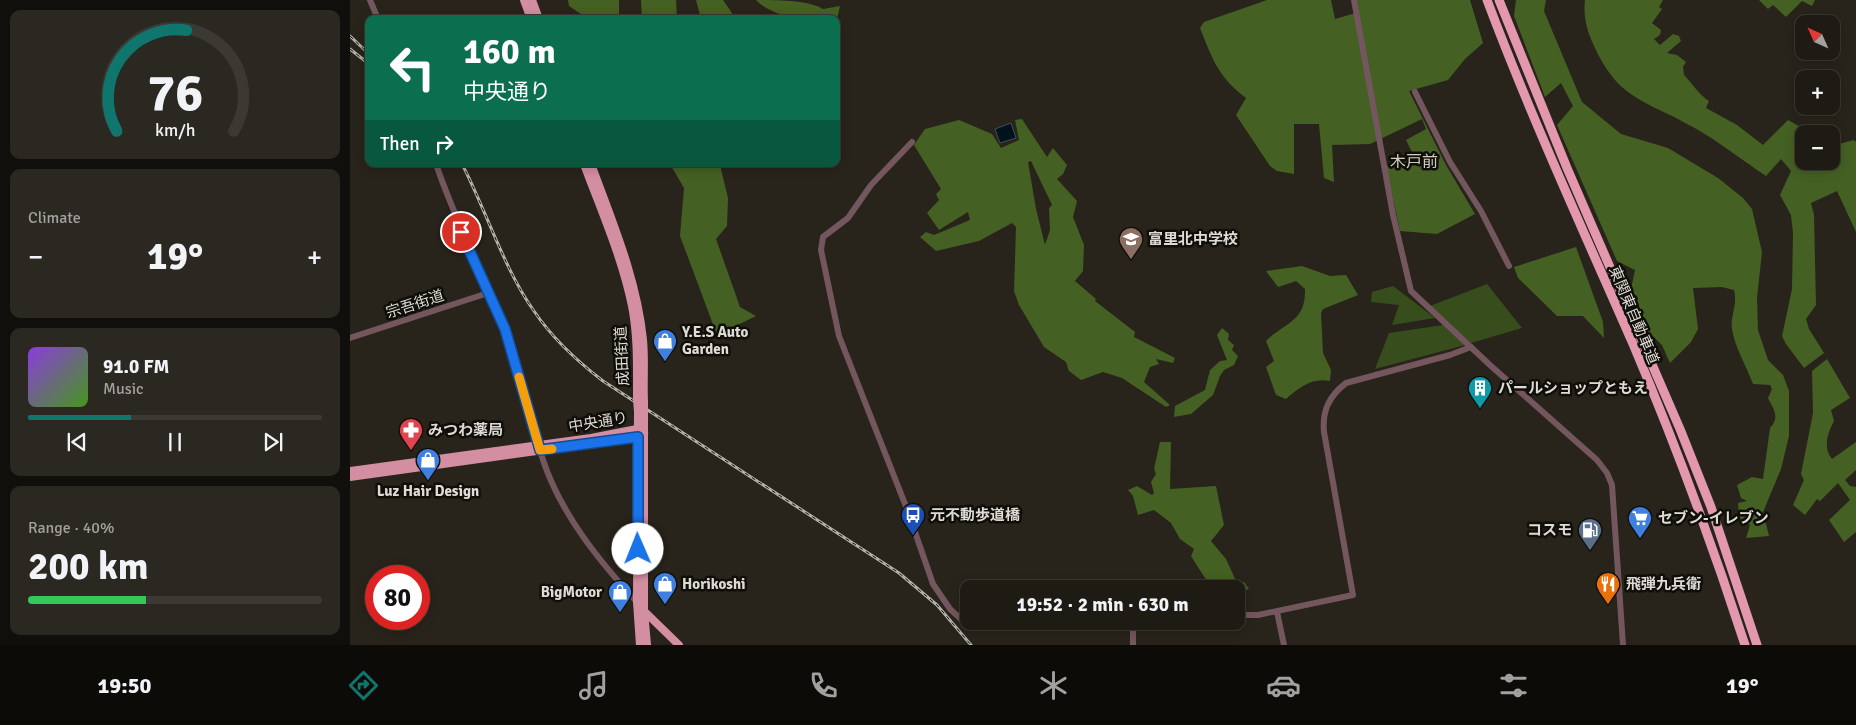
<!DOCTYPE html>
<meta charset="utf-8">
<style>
body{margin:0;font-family:Signika,"Noto Sans JP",sans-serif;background:#2b2822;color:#f1f3f6;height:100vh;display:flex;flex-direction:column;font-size:19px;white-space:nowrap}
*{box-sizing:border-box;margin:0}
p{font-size:16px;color:#a1a1a0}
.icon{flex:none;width:28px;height:28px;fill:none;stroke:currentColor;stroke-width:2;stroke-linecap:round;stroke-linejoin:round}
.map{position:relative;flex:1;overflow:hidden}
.side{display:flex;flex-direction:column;gap:10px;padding:10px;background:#100f0b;width:350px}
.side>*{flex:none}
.top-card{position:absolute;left:15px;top:15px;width:475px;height:152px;border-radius:10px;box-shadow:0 2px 12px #0003,0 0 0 1px #3c3934;background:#0b6e4f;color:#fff;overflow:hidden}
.needle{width:32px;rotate:315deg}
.controls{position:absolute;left:1445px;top:15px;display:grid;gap:10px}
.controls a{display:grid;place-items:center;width:45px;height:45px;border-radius:10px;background:#1e1b14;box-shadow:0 2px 12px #0003,0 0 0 1px #3c3934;font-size:25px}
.speed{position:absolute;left:15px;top:565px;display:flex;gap:10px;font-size:25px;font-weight:700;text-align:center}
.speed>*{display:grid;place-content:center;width:65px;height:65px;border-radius:50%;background:#1e1b14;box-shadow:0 2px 12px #0003,0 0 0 1px #3c3934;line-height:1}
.speed .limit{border:8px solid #d22;background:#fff;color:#111}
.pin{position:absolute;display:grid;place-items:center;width:42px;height:42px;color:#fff;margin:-21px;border:2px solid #fff;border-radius:50%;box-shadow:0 1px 5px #0007}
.me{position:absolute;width:55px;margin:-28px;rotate:359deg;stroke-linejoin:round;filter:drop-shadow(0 0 4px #0008)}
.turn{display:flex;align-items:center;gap:18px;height:105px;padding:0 15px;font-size:22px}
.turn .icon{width:65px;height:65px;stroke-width:2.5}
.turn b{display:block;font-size:35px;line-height:42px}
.then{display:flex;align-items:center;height:48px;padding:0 15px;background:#0003;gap:10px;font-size:19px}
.big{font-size:38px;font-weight:700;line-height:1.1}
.side .tile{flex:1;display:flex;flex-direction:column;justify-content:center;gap:8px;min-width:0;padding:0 18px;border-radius:10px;background:#2b2822}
.side .dial{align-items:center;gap:0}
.dial svg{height:130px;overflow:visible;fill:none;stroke:#3c3934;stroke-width:7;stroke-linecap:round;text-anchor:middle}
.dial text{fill:#f1f3f6;stroke:none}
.song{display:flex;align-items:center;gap:15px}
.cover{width:60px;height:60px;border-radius:8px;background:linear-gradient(135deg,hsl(270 70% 55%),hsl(100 70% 35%))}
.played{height:5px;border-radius:2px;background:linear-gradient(90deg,#0f766e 35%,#3c3934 35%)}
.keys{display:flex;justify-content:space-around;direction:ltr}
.heat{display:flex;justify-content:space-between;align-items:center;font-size:28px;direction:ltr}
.charge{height:8px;border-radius:4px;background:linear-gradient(90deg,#34c759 40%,#3c3934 0)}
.trip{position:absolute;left:610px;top:580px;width:285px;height:50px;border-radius:10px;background:#1e1b14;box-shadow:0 2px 12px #0003,0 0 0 1px #3c3934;font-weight:700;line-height:50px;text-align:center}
.tab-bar{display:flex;height:80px;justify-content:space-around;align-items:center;background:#0c0b08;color:#a1a1a0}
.tab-bar .icon{width:35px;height:35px}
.tab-bar .on{color:#0f766e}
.tab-bar b{font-size:22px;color:#f1f3f6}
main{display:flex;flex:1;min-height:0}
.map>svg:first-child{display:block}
.green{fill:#374d1c}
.forest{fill:#456023;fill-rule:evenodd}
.water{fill:#00121d;stroke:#434e54}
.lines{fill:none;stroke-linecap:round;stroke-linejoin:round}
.tertiary{stroke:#74565e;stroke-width:6}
.trunk{stroke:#d38ea2;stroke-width:8}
.motorway{stroke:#e398ad;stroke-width:9}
.rail-casing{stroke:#b4b0aa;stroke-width:3}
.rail{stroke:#0f0e09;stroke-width:1;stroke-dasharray:4;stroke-linecap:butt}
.trunk-bridge{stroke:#d38ea2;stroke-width:8}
.route-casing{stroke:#114b97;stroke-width:12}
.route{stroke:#1a73e8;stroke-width:9}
.slow{stroke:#f59e0b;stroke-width:9}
.labels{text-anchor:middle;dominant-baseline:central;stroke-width:5;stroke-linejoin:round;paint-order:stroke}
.poi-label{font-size:15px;font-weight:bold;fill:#dedbd5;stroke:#0f0e09;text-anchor:start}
.street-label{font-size:15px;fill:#dedbd5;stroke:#0f0e09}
.neighbourhood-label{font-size:16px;fill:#d1ccbf;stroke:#0f0e09}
</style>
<main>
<section class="side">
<div class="tile dial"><svg viewBox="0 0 100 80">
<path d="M14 69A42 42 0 1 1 86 69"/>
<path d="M14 69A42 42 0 0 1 57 7" stroke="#0f766e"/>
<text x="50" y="56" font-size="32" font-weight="700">76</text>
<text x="50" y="72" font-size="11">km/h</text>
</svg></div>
<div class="tile"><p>Climate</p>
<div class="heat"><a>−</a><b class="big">19°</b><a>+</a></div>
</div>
<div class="tile">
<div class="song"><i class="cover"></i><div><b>91.0 FM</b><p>Music</p></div></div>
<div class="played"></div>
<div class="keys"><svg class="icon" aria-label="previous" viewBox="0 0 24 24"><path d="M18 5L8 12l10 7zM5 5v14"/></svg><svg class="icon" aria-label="pause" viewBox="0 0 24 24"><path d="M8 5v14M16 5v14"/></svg><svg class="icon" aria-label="next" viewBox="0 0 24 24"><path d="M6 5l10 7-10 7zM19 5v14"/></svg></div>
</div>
<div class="tile"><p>Range · 40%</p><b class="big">200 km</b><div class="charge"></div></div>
</section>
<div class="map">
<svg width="1506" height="645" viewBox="0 0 1506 645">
<rect width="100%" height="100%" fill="#28241b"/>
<g class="green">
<polygon points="1137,284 1172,328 1121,343 1080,306"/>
<polygon points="1043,286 1085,318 1042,325 1049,305 1021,302 1022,292"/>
<polygon points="1093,325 1115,345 1025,369 1039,333"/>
</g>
<g class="forest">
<polygon points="218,0 269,0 269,19 238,19 219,6"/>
<polygon points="291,0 326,0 327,19 292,19"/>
<polygon points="346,0 373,0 386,19 351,19"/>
<path d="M406,0C424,0 459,0 473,9L490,6L486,23V19C460,19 425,20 406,0Z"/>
<path d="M917,0H981L985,19L1009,12L1007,0H1120L1133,43L1115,59L1098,80L1059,91L1096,165L1125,214L1087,234L1050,231L1036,166L1062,152L1056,140L1076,129L1072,119L1020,144L982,145L984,182L974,178L969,124H944V174L927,171L920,166L886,115L896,98C868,77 862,58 850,28L854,22Z"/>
<path d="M1166,0H1196L1194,11L1232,102L1271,134L1318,148L1368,178L1393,198L1402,209L1412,252L1407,298L1408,330L1418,360L1433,375L1439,391V436L1431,469L1413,512L1419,536L1396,538L1400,525L1389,518L1388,503L1397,501L1391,498L1387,485L1402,477L1413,479L1420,428C1430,417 1424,410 1418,398L1422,389L1420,385L1403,384C1396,365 1385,348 1382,329C1380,316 1388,304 1384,290L1372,287L1343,288L1348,329L1341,342L1320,363L1312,345L1297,331L1280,294L1285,270L1267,261L1207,125L1223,106L1211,83L1195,97L1164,16Z"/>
<path d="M1235,0H1313L1309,7L1312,9L1302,23L1311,30L1310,35L1304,39L1310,45L1323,34L1329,36L1331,41L1317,53L1327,55L1336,62L1333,67L1334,75C1343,84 1348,94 1359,101L1356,108L1387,125L1413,145L1438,120L1463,134H1454V161H1481V144L1485,145L1504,140L1506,142V232L1487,191L1461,203L1464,215L1466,305L1456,319L1459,329L1474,353L1454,368L1436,344L1432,336L1442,289L1443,233L1441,215L1430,195L1441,171L1431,159L1416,176C1392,160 1368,141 1343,127C1297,101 1269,100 1245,48C1237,32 1233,17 1235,0Z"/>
<polygon points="1409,0 1465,0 1462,6 1452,1 1436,17 1423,5 1418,9"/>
<path d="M672,119L697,157L703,148L717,165L713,174L707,179L727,201L723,217L734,245L733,271L725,281L746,299L745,301L785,332L784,337L825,358L823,363L806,359L809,364L800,367L794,382L820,405L816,407L772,378L753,372L731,380L719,371L716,362L694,347L669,305L664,291L666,227L662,223L629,241L586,251L570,237L576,232L584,235L620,220L618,212L589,230L577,213L589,200L586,194L591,189L564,145L575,129L609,120L642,134L651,148L669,140L665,120ZM681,161L702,205L699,208L700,230L695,245L686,209L678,162Z"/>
<polygon points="320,164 370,165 378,198 377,226 366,239 390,307 406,316 367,335 330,236 334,188"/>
<polygon points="1226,247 1253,322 1254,338 1233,316 1207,316 1168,278 1164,267"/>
<path d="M952,266L980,276L996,275L1008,295L973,309L971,313L973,353L981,370L980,381C962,377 948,388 936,399L926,395L916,367L924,361L916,341C935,322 956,322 955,289L946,281L928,287L916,271Z"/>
<polygon points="872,328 879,334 878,340 884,345 882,350 888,356 884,365 874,370 870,376 863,395 841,414 824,417 825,406 855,390 860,370 870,361 877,360 867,335"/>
<path d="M1477,359L1500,398L1481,410L1484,421C1477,434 1473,448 1482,459L1506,442V470L1495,480L1500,486L1506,487V532L1494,542L1479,520L1500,500L1488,483L1470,501L1467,499L1455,515L1443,505L1454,480L1451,474L1463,413L1462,371Z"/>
<polygon points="810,442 821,442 820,489 866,486 874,525 861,541 876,559 887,583 894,582 899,589 886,593 886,589 871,589 860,586 841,556 844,549 830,539 821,523 804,510 788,515 783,496 778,490 787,486 802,495 804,493 801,482 806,474 804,469"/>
</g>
<polygon class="water" points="661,123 666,138 650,143 645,129"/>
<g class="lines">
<g class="tertiary">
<polyline points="20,0 28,19"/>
<polyline points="1004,0 1043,215 1061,291 1141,366 1247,460 1257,473 1262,485 1273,645"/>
<polyline points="1065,92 1100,162 1131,211 1159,266"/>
<polyline points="562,142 521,185 498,218 473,237 471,250 489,336 557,509 583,584 600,609 613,621 626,623 636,621"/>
<path d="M86,164C105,220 132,273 155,329C172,371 179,417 193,460C211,514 249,561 287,602"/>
<polyline points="0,338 138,293"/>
<polyline points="927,612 934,645"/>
<path d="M886,615H908L1003,595L974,432C972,411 979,396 996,383L1100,355L1121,347"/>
<polyline points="783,621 783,645"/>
</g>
<g class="trunk">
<polyline points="174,0 181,19"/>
<polyline points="182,0 189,19"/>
<path d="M234,164C251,210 272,257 282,306C288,337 287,368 287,399"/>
<path d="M241,164C262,221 287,279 293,340C295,361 293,381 294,402"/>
<polyline points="288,412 287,602 290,645"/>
<polyline points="294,417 294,611 297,645"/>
<polyline points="0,471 241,438 287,429 294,433"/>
<polyline points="0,477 288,437 294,433"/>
<polyline points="293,610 329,645"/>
</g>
<g class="motorway">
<path d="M1137,0C1181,117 1233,230 1283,344C1325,443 1362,543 1395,645"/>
<polyline points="1149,0 1217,168 1330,429 1361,507 1407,645"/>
</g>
<g class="rail-casing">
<g id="rail">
<polyline points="0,36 19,54"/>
<polyline points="0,49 19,64"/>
<path d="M112,164C136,210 154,269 184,311C202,338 227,361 253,381L549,573L587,605L621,645"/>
</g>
</g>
<use href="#rail" class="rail"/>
<g class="trunk-bridge">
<polyline points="287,399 288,412"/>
<polyline points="294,402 294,417"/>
</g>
</g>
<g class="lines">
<g class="route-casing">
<polyline id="route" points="111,232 155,329 190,450 288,437 288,549"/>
</g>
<use href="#route" class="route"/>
<polyline class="slow" points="169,377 190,450 202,449"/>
</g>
<defs>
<g id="school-pin" transform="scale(1.25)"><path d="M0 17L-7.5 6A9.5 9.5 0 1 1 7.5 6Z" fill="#8d6e63" stroke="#0f0e09"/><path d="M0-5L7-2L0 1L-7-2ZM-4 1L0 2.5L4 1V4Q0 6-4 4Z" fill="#fff"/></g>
<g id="shop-pin" transform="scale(1.25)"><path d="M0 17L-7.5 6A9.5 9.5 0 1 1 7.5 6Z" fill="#3f7fe0" stroke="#0f0e09"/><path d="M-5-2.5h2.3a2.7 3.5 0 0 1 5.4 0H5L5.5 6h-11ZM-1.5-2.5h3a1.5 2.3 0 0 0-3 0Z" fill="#fff"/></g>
<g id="building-pin" transform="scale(1.25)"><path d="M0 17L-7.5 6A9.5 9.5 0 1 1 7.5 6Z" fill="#0f9aa8" stroke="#0f0e09"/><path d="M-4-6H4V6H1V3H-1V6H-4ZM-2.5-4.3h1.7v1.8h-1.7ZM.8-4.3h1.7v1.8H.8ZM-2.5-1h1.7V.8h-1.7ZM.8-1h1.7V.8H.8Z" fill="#fff"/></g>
<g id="pharmacy-pin" transform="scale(1.25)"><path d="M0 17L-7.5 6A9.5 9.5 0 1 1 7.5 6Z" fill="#e0444e" stroke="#0f0e09"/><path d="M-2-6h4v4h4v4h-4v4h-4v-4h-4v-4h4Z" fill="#fff"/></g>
<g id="bus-pin" transform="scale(1.25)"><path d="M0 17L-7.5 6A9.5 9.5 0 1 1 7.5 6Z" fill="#1a4fb4" stroke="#0f0e09"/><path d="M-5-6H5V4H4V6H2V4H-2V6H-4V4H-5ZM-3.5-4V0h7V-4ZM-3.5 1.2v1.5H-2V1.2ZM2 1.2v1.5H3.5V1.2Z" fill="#fff"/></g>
<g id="supermarket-pin" transform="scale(1.25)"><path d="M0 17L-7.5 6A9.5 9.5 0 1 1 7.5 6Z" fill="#3f7fe0" stroke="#0f0e09"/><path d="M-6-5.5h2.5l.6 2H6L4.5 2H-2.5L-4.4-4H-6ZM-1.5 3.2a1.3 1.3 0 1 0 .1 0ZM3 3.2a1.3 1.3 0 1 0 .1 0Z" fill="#fff"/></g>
<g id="fuel-pin" transform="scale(1.25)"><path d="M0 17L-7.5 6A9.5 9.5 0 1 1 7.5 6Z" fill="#5c6f8a" stroke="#0f0e09"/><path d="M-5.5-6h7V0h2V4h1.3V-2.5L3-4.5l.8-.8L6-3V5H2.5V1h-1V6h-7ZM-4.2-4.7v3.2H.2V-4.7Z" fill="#fff"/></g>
<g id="restaurant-pin" transform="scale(1.25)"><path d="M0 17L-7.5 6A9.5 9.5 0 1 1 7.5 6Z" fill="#e8710a" stroke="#0f0e09"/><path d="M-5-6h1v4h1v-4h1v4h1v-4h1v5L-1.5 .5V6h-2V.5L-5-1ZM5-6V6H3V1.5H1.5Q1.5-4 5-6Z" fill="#fff"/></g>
</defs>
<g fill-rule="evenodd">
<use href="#school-pin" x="781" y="239"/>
<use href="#shop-pin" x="315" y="341"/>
<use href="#building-pin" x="1130" y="388"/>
<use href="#pharmacy-pin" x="61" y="430"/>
<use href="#shop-pin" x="78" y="460"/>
<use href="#bus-pin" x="563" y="515"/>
<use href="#supermarket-pin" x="1290" y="518"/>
<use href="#fuel-pin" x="1240" y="530"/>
<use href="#shop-pin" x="315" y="584"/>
<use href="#restaurant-pin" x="1258" y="584"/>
<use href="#shop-pin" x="270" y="592"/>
</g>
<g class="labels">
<g class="poi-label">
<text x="798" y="239">富里北中学校</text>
<text x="332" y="332">Y.E.S Auto<tspan x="332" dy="17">Garden</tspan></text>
<text x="1148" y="388">パールショップともえ</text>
<text x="78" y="430">みつわ薬局</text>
<text x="78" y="491" text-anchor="middle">Luz Hair Design</text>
<text x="580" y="515">元不動歩道橋</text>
<text x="1308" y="518">セブン-イレブン</text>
<text x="1222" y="530" text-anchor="end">コスモ</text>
<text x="332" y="584">Horikoshi</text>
<text x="1276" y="584">飛弾九兵衛</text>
<text x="252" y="592" text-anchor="end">BigMotor</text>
</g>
<g class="street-label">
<text transform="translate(65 304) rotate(-18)">宗吾街道</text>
<text transform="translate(1284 315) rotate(67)">東関東自動車道</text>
<text transform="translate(272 356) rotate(-93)">成田街道</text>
<text transform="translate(248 422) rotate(-9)">中央通り</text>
</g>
<g class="neighbourhood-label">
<text x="1064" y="162">木戸前</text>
</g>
</g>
</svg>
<div class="controls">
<a><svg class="needle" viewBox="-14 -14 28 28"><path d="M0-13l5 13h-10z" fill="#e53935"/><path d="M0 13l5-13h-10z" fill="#a1a1a0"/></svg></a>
<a>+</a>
<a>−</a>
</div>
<div class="speed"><div class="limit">80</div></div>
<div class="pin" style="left:111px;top:232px;background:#d93025"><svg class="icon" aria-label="arrive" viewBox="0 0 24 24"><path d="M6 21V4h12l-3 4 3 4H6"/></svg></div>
<svg class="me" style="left:288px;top:549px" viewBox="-20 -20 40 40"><circle r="19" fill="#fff"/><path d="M0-13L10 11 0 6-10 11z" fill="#1a73e8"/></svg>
<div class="trip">19:52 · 2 min · 630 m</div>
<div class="top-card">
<div class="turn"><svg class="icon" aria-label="left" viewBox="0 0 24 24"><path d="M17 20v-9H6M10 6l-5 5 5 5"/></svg><div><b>160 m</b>中央通り</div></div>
<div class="then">Then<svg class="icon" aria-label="right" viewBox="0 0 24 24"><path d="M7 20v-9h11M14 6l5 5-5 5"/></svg></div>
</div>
</div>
</main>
<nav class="tab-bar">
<b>19:50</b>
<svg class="icon on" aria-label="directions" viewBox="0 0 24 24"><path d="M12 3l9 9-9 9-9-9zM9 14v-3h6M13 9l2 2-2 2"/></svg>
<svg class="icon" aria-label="music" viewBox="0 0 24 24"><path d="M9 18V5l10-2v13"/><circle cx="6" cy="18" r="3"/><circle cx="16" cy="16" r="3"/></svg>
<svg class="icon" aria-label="phone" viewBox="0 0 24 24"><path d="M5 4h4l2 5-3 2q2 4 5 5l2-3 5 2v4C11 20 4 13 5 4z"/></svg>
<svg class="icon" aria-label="climate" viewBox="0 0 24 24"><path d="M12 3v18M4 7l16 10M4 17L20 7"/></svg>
<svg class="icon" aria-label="car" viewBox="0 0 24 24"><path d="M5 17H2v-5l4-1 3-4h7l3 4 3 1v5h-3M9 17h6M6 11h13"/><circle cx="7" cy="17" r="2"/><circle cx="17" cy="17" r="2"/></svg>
<svg class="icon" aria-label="filters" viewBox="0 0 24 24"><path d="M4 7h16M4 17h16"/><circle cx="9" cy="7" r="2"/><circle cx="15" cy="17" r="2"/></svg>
<b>19°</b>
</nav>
